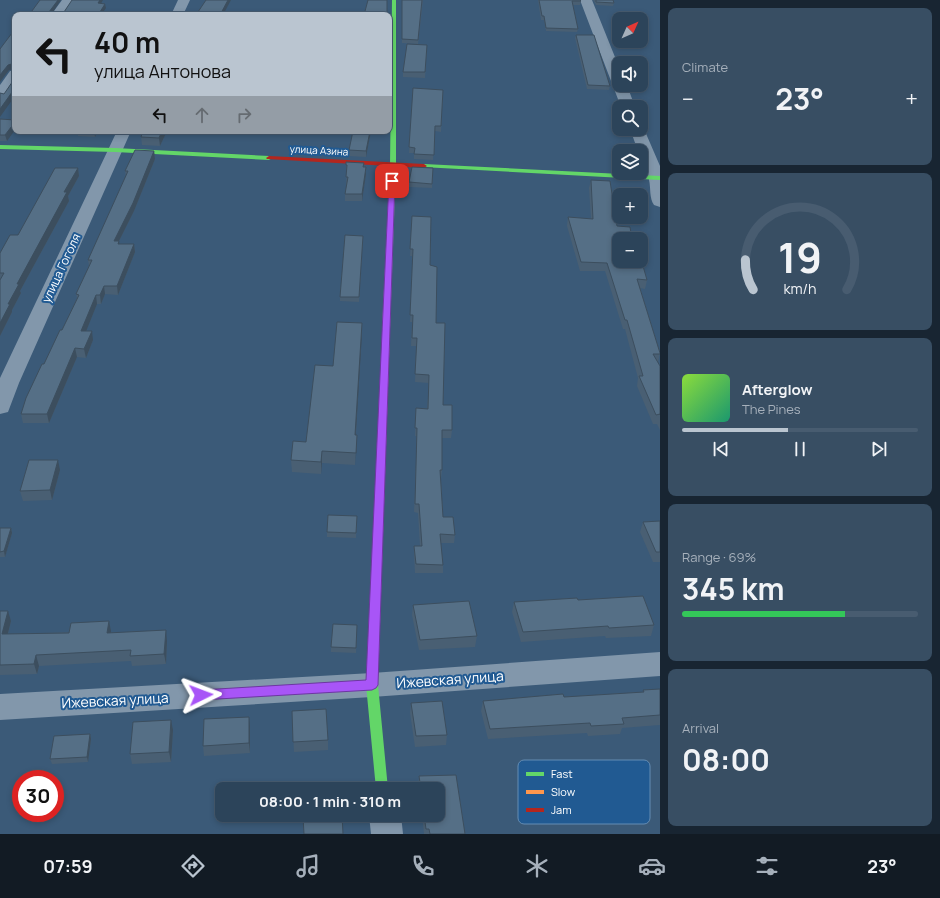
<!DOCTYPE html>
<meta charset="utf-8">
<style>
body{margin:0;font-family:Manrope,sans-serif;background:#384e63;color:#f1f3f6;height:100vh;display:flex;flex-direction:column;font-size:15px;white-space:nowrap}
*{box-sizing:border-box;margin:0}
p{font-size:13px;color:#a6b0bb}
.icon{flex:none;width:22px;height:22px;fill:none;stroke:currentColor;stroke-width:2;stroke-linecap:round;stroke-linejoin:round}
.map{position:relative;flex:1;overflow:hidden}
.panel{display:flex;flex-direction:column;gap:8px;padding:8px;background:#182532;width:280px}
.panel>*{flex:none}
.banner{position:absolute;left:12px;top:12px;width:380px;height:122px;border-radius:8px;box-shadow:0 2px 6px #0003,0 0 0 1px #485c70;background:#bac5d0;color:#111;overflow:hidden}
.needle{width:26px;rotate:45deg}
.buttons{position:absolute;left:612px;top:12px;display:grid;gap:8px}
.buttons a{display:grid;place-items:center;width:36px;height:36px;border-radius:8px;background:#2c445a;box-shadow:0 2px 6px #0003,0 0 0 1px #485c70;font-size:20px}
.speed{position:absolute;left:12px;top:770px;display:flex;gap:8px;font-size:20px;font-weight:700;text-align:center}
.speed>*{display:grid;place-content:center;width:52px;height:52px;border-radius:50%;background:#2c445a;box-shadow:0 2px 6px #0003,0 0 0 1px #485c70;line-height:1}
.speed .limit{border:6px solid #d22;background:#fff;color:#111}
.pin{position:absolute;display:grid;place-items:center;width:34px;height:34px;color:#fff;margin:-17px;border-radius:8px;box-shadow:0 2px 6px #0006}
.me{position:absolute;width:44px;margin:-22px;rotate:87deg;stroke-linejoin:round;filter:drop-shadow(0 0 3px #0008)}
.turn{display:flex;align-items:center;gap:14px;height:84px;padding:0 16px;font-size:18px}
.turn .icon{width:52px;height:52px;stroke-width:2.5}
.turn b{display:block;font-size:28px;line-height:34px}
.lanes{display:flex;align-items:center;height:38px;padding:0 16px;background:#0003;justify-content:center;gap:20px;direction:ltr}
.lanes .off{opacity:.35}
.big{font-size:30px;font-weight:700;line-height:1.1}
.panel .card{flex:1;display:flex;flex-direction:column;justify-content:center;gap:6px;min-width:0;padding:0 14px;border-radius:8px;background:#384e63}
.panel .dial{align-items:center;gap:0}
.dial svg{height:104px;overflow:visible;fill:none;stroke:#485c70;stroke-width:7;stroke-linecap:round;text-anchor:middle}
.dial text{fill:#f1f3f6;stroke:none}
.song{display:flex;align-items:center;gap:12px}
.cover{width:48px;height:48px;border-radius:6px;background:linear-gradient(135deg,hsl(90 70% 55%),hsl(160 70% 35%))}
.played{height:4px;border-radius:2px;background:linear-gradient(90deg,#bac5d0 45%,#485c70 45%)}
.keys{display:flex;justify-content:space-around;direction:ltr}
.heat{display:flex;justify-content:space-between;align-items:center;font-size:22px;direction:ltr}
.charge{height:6px;border-radius:3px;background:linear-gradient(90deg,#34c759 69%,#485c70 0)}
.trip{position:absolute;left:215px;top:782px;width:230px;height:40px;border-radius:8px;background:#2c445a;box-shadow:0 2px 6px #0003,0 0 0 1px #485c70;font-weight:700;line-height:40px;text-align:center}
.tab-bar{display:flex;height:64px;justify-content:space-around;align-items:center;background:#121b24;color:#a6b0bb}
.tab-bar .icon{width:28px;height:28px}
.tab-bar .current{color:#bac5d0}
.tab-bar b{font-size:18px;color:#f1f3f6}
main{display:flex;flex:1;min-height:0}
.map>svg:first-child{display:block}
.lines{fill:none;stroke-linecap:round;stroke-linejoin:round}
.street{fill:#8297ab;fill-rule:evenodd}
.fast{fill:#63d668;fill-rule:evenodd}
.slow{fill:#ff974d;fill-rule:evenodd}
.jam{fill:#b3261e;fill-rule:evenodd}
.wall{fill:#495f73}
.shaded-wall{fill:#3c4e5e}
.building{fill:#556f86;stroke:#3c4e5e}
.route{fill:#a855f7;stroke:#6d37a1}
.labels{text-anchor:middle;dominant-baseline:central;stroke-width:4;stroke-linejoin:round;paint-order:stroke}
.far-street-label{font-size:10px;fill:#fff;stroke:#215a92}
.street-label{font-size:12px;fill:#fff;stroke:#215a92}
.near-street-label{font-size:14px;fill:#fff;stroke:#215a92}
.key{fill:#215a92;stroke:#648cb3;stroke-width:1}
.key-label{font-size:11px;fill:#fff}
</style>
<main>
<div class="map">
<svg width="660" height="834" viewBox="0 0 660 834">
<rect width="100%" height="100%" fill="#3b5a78"/>
<g class="lines">
<g class="street">
<polygon points="62,0 74,0 63,15 51,15"/>
<polygon points="178,0 190,0 183,15 171,15"/>
<polygon points="580,0 592,0 619,67 619,85 627,85 635,107 621,107"/>
<polygon points="15,70 15,83 5,98 0,99 0,85 10,71"/>
<path d="M641,126L644,129L660,166V207L654,205C649,198 651,188 649,180C647,169 641,162 641,151H638L630,129H641Z"/>
<polygon points="117,131 131,131 19,383 8,412 0,414 0,378"/>
<polygon points="660,652 660,676 372,697 0,720 0,694 372,673"/>
<polygon points="369,815 401,815 403,834 371,834"/>
</g>
<g class="fast">
<polygon points="392,0 396,0 396,165 390,329 386,331 382,329 390,165"/>
<polygon points="0,145 115,148 269,156 272,158 269,160 115,152 0,149"/>
<polygon points="424,164 660,176 660,180 422,167 421,166"/>
<polygon points="378,530 382,531 383,534 378,685 388,789 376,789 366,685 373,534 374,531"/>
</g>
<polygon class="slow" points="383,327 389,327 390,329 383,534 382,537 374,537 373,534"/>
<polygon class="jam" points="269,156 424,164 427,166 424,168 267,159 266,158"/>
</g>
<g class="wall">
<polygon points="402,0 423,0 418,44 402,43"/>
<polygon points="538,0 580,0 581,1 580,5 573,5 578,29 577,32 546,31 544,20 541,20"/>
<polygon points="593,0 613,0 614,3 613,6 596,5"/>
<polygon points="613,25 638,45 638,48 615,47 612,28"/>
<polygon points="576,35 610,86 609,90 587,89 575,38"/>
<polygon points="427,45 425,78 403,77 403,72"/>
<polygon points="413,88 443,90 441,132 435,131 433,160 414,159 414,153 409,153"/>
<polygon points="0,119 15,120 7,141 0,141"/>
<polygon points="78,131 98,131 95,137 78,136"/>
<polygon points="143,131 167,131 160,146 142,145 141,137"/>
<polygon points="371,131 366,157 349,156 349,150"/>
<polygon points="154,151 155,159 134,211 119,241 119,244 134,244 135,252 118,295 105,294 101,304 97,304 86,331 93,340 86,358 77,357 49,423 23,423 21,414 44,364 62,330 77,298 76,294 89,266 88,260 126,177 125,171"/>
<polygon points="346,165 364,167 366,174 362,201 345,201 345,194 347,184 346,184 347,171 346,171"/>
<polygon points="78,168 79,176 68,196 69,201 20,291 21,293 12,310 12,312 0,336 0,253 18,235"/>
<polygon points="433,168 432,188 409,187 409,182"/>
<polygon points="591,180 619,239 647,280 645,289 640,288 660,353 658,363 660,366 660,430 657,424 653,424 637,386 638,378 625,329 623,329 605,271 580,271 567,226 568,217 591,219 589,188"/>
<polygon points="412,216 430,265 436,323 443,405 452,430 451,438 442,438 442,470 441,479 443,517 455,535 454,543 441,543 443,565 443,573 415,573 414,555 414,546 420,546 418,513 414,512 417,436 415,436 416,408 427,409 429,383 415,382 416,346 411,346 412,322 410,322 413,256 410,256"/>
<polygon points="363,236 359,302 340,301 340,297"/>
<polygon points="362,323 356,435 357,435 355,465 322,463 321,474 292,472 291,460 306,442 333,366"/>
<polygon points="60,470 52,500 23,501 20,491"/>
<polygon points="357,516 356,538 327,537 327,532"/>
<polygon points="643,522 660,522 660,562 653,562 640,532"/>
<polygon points="0,528 11,528 12,533 5,557 0,557"/>
<polygon points="578,600 654,625 651,636 606,638 605,636 521,642 512,612 514,602"/>
<polygon points="413,605 477,636 475,647 419,650 412,615"/>
<polygon points="0,611 11,621 8,634 111,631 111,633 167,641 166,664 132,666 131,661 39,666 37,674 0,675"/>
<polygon points="357,625 356,653 331,652 331,647"/>
<polygon points="660,689 660,725 622,728 620,734 588,736 587,733 488,739 481,711 483,701 564,697 643,692 643,690"/>
<polygon points="411,703 447,735 446,745 415,747 410,713"/>
<polygon points="292,711 328,740 328,750 294,752"/>
<polygon points="250,727 250,753 204,756 203,746"/>
<polygon points="173,730 171,762 132,764 130,754"/>
<polygon points="90,734 91,739 88,762 52,764 50,759"/>
<polygon points="456,775 465,834 424,834 422,815 438,815 438,789 418,789 419,776"/>
</g>
<g class="shaded-wall">
<polygon points="58,0 61,0 51,15 49,12"/>
<polygon points="100,0 103,0 99,7 98,3"/>
<polygon points="228,0 231,0 223,15 220,15"/>
<polygon points="105,4 106,8 101,15 98,15"/>
<polygon points="15,63 15,69 9,70 0,82 0,75 8,65"/>
<polygon points="15,88 15,96 0,117 0,109"/>
<polygon points="15,122 15,130 7,141 5,135"/>
<polygon points="94,131 98,131 95,137"/>
<polygon points="162,131 167,131 160,146 159,138"/>
<polygon points="370,131 371,131 366,157 366,151"/>
<polygon points="154,151 155,159 134,211 119,241 120,249 114,241"/>
<polygon points="366,167 366,174 362,201 362,194"/>
<polygon points="78,168 79,176 68,196 69,201 20,291 21,293 12,310 12,312 0,336 0,323 8,304 17,284 64,192"/>
<polygon points="134,244 135,252 118,295 117,286"/>
<polygon points="104,286 105,294 101,304 100,295"/>
<polygon points="96,295 97,304 83,339 81,331"/>
<polygon points="362,323 362,334 355,447 355,435"/>
<polygon points="92,331 93,340 86,358 84,349"/>
<polygon points="75,348 77,357 49,423 47,414"/>
<polygon points="357,435 357,447 355,465 356,453"/>
<polygon points="322,451 322,463 321,474 321,462"/>
<polygon points="58,460 60,470 52,500 50,490"/>
<polygon points="11,528 12,533 5,557 4,551"/>
<polygon points="8,611 11,621 5,645 2,634"/>
<polygon points="109,621 111,631 110,644 107,633"/>
<polygon points="166,630 167,641 166,664 164,654"/>
<polygon points="36,655 39,666 37,674 34,664"/>
<polygon points="249,717 250,727 250,753 249,743"/>
<polygon points="171,720 173,730 171,762 169,752"/>
<polygon points="90,734 91,739 88,762 87,757"/>
</g>
<g class="building">
<polygon points="40,0 58,0 49,12 64,12 72,0 100,0 98,3 105,4 98,15 29,15"/>
<polygon points="206,0 228,0 220,15 196,15"/>
<polygon points="368,0 387,0 387,15 364,15"/>
<polygon points="402,0 422,0 418,40 402,39"/>
<polygon points="539,0 580,0 581,1 572,1 578,29 546,28 544,16 542,16"/>
<polygon points="596,0 613,0 614,3 596,2"/>
<polygon points="613,25 619,25 619,41 637,41 638,45 616,43"/>
<polygon points="15,29 15,53 12,58 15,58 15,72 15,63 8,65 0,75 0,49"/>
<polygon points="576,35 594,35 610,86 588,85"/>
<polygon points="407,44 427,45 425,72 403,72"/>
<polygon points="15,78 15,88 0,109 0,93 4,94"/>
<polygon points="413,88 443,90 441,126 435,126 434,155 414,154 415,148 409,147"/>
<polygon points="0,119 15,120 15,122 5,135 0,135"/>
<polygon points="143,131 162,131 159,138 141,137"/>
<polygon points="353,131 370,131 366,151 349,150"/>
<polygon points="135,150 154,151 133,203 114,241 119,241 118,244 134,244 117,286 104,286 100,295 96,295 81,331 92,331 84,349 75,348 47,414 21,414 26,398 42,364 44,364 60,330 62,330 79,295 76,294 92,260 88,260 128,171 125,171"/>
<polygon points="346,162 364,163 363,167 366,167 362,194 345,194 348,177 346,177 347,165 346,165"/>
<polygon points="412,167 433,168 432,184 409,182"/>
<polygon points="55,168 78,168 64,192 67,192 17,284 19,284 8,304 10,304 0,323 0,280 4,273 0,273 0,253 10,235 18,235"/>
<polygon points="591,180 610,181 617,226 630,227 632,239 619,239 619,261 641,261 641,259 647,280 637,279 660,353 660,354 653,354 660,366 660,415 660,414 656,415 639,376 643,376 627,320 625,320 607,263 581,262 568,217 593,219"/>
<polygon points="412,216 431,217 430,265 437,267 436,323 445,323 443,405 452,405 452,430 442,430 442,470 440,470 443,517 453,517 455,535 440,534 443,565 416,564 414,546 422,546 419,504 415,504 417,428 415,428 416,408 428,409 429,375 415,374 417,338 412,338 413,315 410,315 413,249 410,249"/>
<polygon points="345,235 363,236 359,297 340,297"/>
<polygon points="337,322 362,323 355,435 357,435 356,453 322,451 321,462 291,460 293,441 306,442 315,365 333,366"/>
<polygon points="29,460 58,460 50,490 20,491"/>
<polygon points="328,515 357,516 356,533 327,532"/>
<polygon points="660,521 660,552 656,552 643,522"/>
<polygon points="0,528 11,528 4,551 0,552"/>
<polygon points="643,596 654,625 609,628 608,626 523,632 514,602 577,598 578,600"/>
<polygon points="469,601 477,636 420,640 413,605"/>
<polygon points="0,611 8,611 2,634 69,633 71,623 109,621 107,633 166,630 164,654 130,656 131,650 36,655 34,664 0,665"/>
<polygon points="333,624 357,625 356,648 331,647"/>
<polygon points="660,689 660,715 622,718 624,724 591,726 590,723 490,729 483,701 563,694 564,697 644,692 643,690"/>
<polygon points="442,701 447,735 416,736 411,703"/>
<polygon points="326,709 328,740 293,742 292,711"/>
<polygon points="249,717 249,743 203,746 204,719"/>
<polygon points="171,720 169,752 130,754 133,722"/>
<polygon points="90,734 87,757 50,759 54,736"/>
<polygon points="456,775 465,834 430,834 429,829 426,829 424,815 438,815 438,789 421,789 419,776"/>
<polygon points="342,815 343,834 304,834 303,817"/>
</g>
<polygon class="route" points="392,179 395,181 378,685 376,688 372,690 201,700 197,699 195,695 197,691 201,690 366,680 389,181"/>
<g class="labels">
<g class="far-street-label">
<text transform="translate(319 150) rotate(3)">улица Азина</text>
</g>
<g class="street-label">
<text transform="translate(61 268) rotate(-65)">улица Гоголя</text>
</g>
<g class="near-street-label">
<text transform="translate(450 679) rotate(-4)">Ижевская улица</text>
<text transform="translate(115 700) rotate(-3)">Ижевская улица</text>
</g>
</g>
<rect x="518" y="760" width="132" height="64" rx="6" class="key"/>
<rect x="526" y="772" width="18" height="4" fill="#63d668"/>
<rect x="526" y="790" width="18" height="4" fill="#ff974d"/>
<rect x="526" y="808" width="18" height="4" fill="#b3261e"/>
<g class="key-label">
<text x="551" y="778">Fast</text>
<text x="551" y="796">Slow</text>
<text x="551" y="814">Jam</text>
</g>
</svg>
<div class="buttons">
<a><svg class="needle" viewBox="-14 -14 28 28"><path d="M0-13l5 13h-10z" fill="#e53935"/><path d="M0 13l5-13h-10z" fill="#a6b0bb"/></svg></a>
<a><svg class="icon" aria-label="sound" viewBox="0 0 24 24"><path d="M4 9h4l5-4v14l-5-4H4zM17 9q2 3 0 6"/></svg></a>
<a><svg class="icon" aria-label="search" viewBox="0 0 24 24"><circle cx="10" cy="10" r="6"/><path d="M15 15l6 6"/></svg></a>
<a><svg class="icon" aria-label="layers" viewBox="0 0 24 24"><path d="M12 4l9 5-9 5-9-5zM3 14l9 5 9-5"/></svg></a>
<a>+</a>
<a>−</a>
</div>
<div class="speed"><div class="limit">30</div></div>
<div class="pin" style="left:392px;top:181px;background:#d93025"><svg class="icon" aria-label="arrive" viewBox="0 0 24 24"><path d="M6 21V4h12l-3 4 3 4H6"/></svg></div>
<svg class="me" style="left:201px;top:695px" viewBox="-20 -20 40 40"><path d="M0-17L14 15 0 8-14 15z" fill="#a855f7" stroke="#fff" stroke-width="4"/></svg>
<div class="trip">08:00 · 1 min · 310 m</div>
<div class="banner">
<div class="turn"><svg class="icon" aria-label="left" viewBox="0 0 24 24"><path d="M17 20v-9H6M10 6l-5 5 5 5"/></svg><div><b>40 m</b>улица Антонова</div></div>
<div class="lanes"><svg class="icon" aria-label="left" viewBox="0 0 24 24"><path d="M17 20v-9H6M10 6l-5 5 5 5"/></svg><svg class="icon off" aria-label="ahead" viewBox="0 0 24 24"><path d="M12 20V5M6 11l6-6 6 6"/></svg><svg class="icon off" aria-label="right" viewBox="0 0 24 24"><path d="M7 20v-9h11M14 6l5 5-5 5"/></svg></div>
</div>
</div>
<section class="panel">
<div class="card"><p>Climate</p>
<div class="heat"><a>−</a><b class="big">23°</b><a>+</a></div>
</div>
<div class="card dial"><svg viewBox="0 0 100 80">
<path d="M14 69A42 42 0 1 1 86 69"/>
<path d="M14 69A42 42 0 0 1 8 46" stroke="#bac5d0"/>
<text x="50" y="56" font-size="32" font-weight="700">19</text>
<text x="50" y="72" font-size="11">km/h</text>
</svg></div>
<div class="card">
<div class="song"><i class="cover"></i><div><b>Afterglow</b><p>The Pines</p></div></div>
<div class="played"></div>
<div class="keys"><svg class="icon" aria-label="previous" viewBox="0 0 24 24"><path d="M18 5L8 12l10 7zM5 5v14"/></svg><svg class="icon" aria-label="pause" viewBox="0 0 24 24"><path d="M8 5v14M16 5v14"/></svg><svg class="icon" aria-label="next" viewBox="0 0 24 24"><path d="M6 5l10 7-10 7zM19 5v14"/></svg></div>
</div>
<div class="card"><p>Range · 69%</p><b class="big">345 km</b><div class="charge"></div></div>
<div class="card"><p>Arrival</p><b class="big">08:00</b></div>
</section>
</main>
<nav class="tab-bar">
<b>07:59</b>
<svg class="icon current" aria-label="directions" viewBox="0 0 24 24"><path d="M12 3l9 9-9 9-9-9zM9 14v-3h6M13 9l2 2-2 2"/></svg>
<svg class="icon" aria-label="music" viewBox="0 0 24 24"><path d="M9 18V5l10-2v13"/><circle cx="6" cy="18" r="3"/><circle cx="16" cy="16" r="3"/></svg>
<svg class="icon" aria-label="phone" viewBox="0 0 24 24"><path d="M5 4h4l2 5-3 2q2 4 5 5l2-3 5 2v4C11 20 4 13 5 4z"/></svg>
<svg class="icon" aria-label="climate" viewBox="0 0 24 24"><path d="M12 3v18M4 7l16 10M4 17L20 7"/></svg>
<svg class="icon" aria-label="car" viewBox="0 0 24 24"><path d="M5 17H2v-5l4-1 3-4h7l3 4 3 1v5h-3M9 17h6M6 11h13"/><circle cx="7" cy="17" r="2"/><circle cx="17" cy="17" r="2"/></svg>
<svg class="icon" aria-label="filters" viewBox="0 0 24 24"><path d="M4 7h16M4 17h16"/><circle cx="9" cy="7" r="2"/><circle cx="15" cy="17" r="2"/></svg>
<b>23°</b>
</nav>
